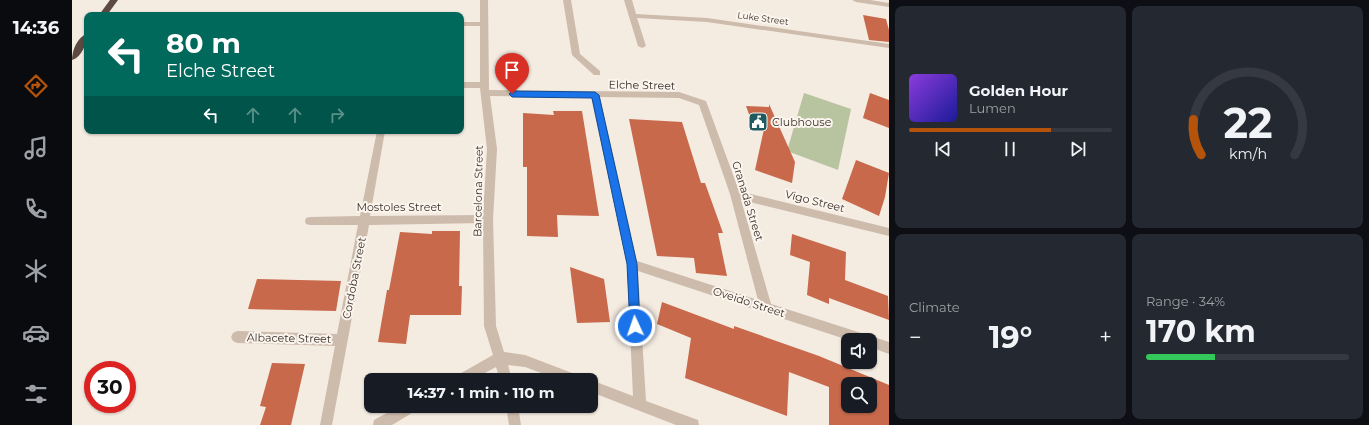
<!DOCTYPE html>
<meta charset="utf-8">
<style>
body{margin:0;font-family:Montserrat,sans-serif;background:#242831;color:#f1f3f6;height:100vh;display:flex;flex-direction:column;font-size:15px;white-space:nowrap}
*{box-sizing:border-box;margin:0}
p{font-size:13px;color:#9ea1a6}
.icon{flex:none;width:22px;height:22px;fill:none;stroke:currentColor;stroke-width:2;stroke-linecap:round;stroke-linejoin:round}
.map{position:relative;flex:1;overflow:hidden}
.drawer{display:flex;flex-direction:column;gap:6px;padding:6px;background:#0d0f14;width:480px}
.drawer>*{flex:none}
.top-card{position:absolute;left:12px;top:12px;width:380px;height:122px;border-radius:8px;box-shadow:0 1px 3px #0004;background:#00695c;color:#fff;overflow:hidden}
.buttons{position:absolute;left:769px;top:333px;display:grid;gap:8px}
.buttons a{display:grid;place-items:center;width:36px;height:36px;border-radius:8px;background:#171b24;box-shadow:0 1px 3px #0004;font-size:20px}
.speed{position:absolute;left:12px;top:361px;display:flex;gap:8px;font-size:20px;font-weight:700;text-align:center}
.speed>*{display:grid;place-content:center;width:52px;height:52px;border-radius:50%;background:#171b24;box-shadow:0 1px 3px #0004;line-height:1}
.speed .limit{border:6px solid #d22;background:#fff;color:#111}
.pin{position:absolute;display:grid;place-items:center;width:34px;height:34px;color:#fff;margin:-41px -17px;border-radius:50% 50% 50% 0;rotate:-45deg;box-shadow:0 0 4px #0007}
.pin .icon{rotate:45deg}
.me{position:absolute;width:44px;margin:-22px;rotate:357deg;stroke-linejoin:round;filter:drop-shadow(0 0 3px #0008)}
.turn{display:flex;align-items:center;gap:14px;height:84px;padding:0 16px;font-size:18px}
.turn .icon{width:52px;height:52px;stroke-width:2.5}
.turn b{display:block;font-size:28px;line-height:34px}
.lanes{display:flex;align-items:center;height:38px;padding:0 16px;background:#0003;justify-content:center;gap:20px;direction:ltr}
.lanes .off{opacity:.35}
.big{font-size:30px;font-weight:700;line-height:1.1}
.drawer .card{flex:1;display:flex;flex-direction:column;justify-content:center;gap:6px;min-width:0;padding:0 14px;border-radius:8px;background:#242831}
.drawer .dial{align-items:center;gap:0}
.dial svg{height:104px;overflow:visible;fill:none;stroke:#363941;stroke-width:7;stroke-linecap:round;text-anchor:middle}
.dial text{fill:#f1f3f6;stroke:none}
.song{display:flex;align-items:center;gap:12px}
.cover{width:48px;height:48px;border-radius:6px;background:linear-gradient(135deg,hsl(270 70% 55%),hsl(240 70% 35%))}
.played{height:4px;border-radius:2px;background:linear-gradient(90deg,#b45309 70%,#363941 70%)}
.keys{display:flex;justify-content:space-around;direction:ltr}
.heat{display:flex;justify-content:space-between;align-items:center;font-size:22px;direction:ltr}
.charge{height:6px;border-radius:3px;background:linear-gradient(90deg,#34c759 34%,#363941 0)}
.drawer .tiles{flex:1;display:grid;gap:6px;grid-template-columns:repeat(2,1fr)}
.trip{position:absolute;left:292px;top:373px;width:234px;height:40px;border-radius:8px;background:#171b24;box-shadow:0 1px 3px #0004;font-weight:700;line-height:40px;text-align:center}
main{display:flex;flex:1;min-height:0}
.tab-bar{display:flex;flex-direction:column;width:72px;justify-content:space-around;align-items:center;background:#090b0e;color:#9ea1a6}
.tab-bar .icon{width:28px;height:28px}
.tab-bar .active{color:#b45309}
.tab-bar b{font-size:18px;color:#f1f3f6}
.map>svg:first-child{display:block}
.green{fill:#b8c4a0}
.building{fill:#c8694b;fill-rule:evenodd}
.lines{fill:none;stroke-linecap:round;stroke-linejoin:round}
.street{fill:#cdbbac;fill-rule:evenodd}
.highway{fill:#5c4a42;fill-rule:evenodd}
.route{fill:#1a73e8;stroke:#114b97}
.labels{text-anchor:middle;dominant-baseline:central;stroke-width:4;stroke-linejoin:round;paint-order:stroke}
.far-street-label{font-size:9px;fill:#3b302b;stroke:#fbf5ee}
.street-label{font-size:11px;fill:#3b302b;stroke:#fbf5ee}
.poi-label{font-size:11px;fill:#3b302b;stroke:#fbf5ee;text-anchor:start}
</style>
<main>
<nav class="tab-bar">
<b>14:36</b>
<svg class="icon active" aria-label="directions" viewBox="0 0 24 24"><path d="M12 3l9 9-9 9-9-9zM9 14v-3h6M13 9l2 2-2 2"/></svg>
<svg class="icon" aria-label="music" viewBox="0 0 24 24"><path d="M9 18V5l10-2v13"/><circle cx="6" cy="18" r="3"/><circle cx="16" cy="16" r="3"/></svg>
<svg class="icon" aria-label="phone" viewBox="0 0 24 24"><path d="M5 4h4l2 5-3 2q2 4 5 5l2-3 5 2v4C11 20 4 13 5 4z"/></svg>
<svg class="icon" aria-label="climate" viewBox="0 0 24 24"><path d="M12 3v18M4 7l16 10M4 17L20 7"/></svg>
<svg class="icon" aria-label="car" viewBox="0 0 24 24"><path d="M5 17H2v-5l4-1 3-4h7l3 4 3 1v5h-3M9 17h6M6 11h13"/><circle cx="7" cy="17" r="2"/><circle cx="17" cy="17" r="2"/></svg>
<svg class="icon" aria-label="filters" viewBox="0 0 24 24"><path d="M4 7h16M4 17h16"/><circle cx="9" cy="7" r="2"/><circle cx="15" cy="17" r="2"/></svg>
</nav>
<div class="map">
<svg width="817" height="425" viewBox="0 0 817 425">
<rect width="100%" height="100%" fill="#f4ebe1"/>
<polygon class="green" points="732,93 779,109 766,170 715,151"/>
<g class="building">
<polygon points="791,15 814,19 817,30 817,42 797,40"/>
<polygon points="798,93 817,100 817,128 791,118"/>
<polygon points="697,104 723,162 720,183 683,170 692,129 682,128 674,106 697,107"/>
<polygon points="481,111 510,111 527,216 485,215 486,237 455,236 455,167 451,167 451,113 482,115"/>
<polygon points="557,119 610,122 629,183 633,183 651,233 646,233 655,276 624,273 622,258 585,256"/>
<polygon points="784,160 817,173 813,197 807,216 770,199"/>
<polygon points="360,231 388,231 387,286 390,286 389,315 338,315 334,344 306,342 315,290 317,290 328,232 360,234"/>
<polygon points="720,234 774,252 773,280 816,296 817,320 757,298 757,304 735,295 738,262 718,255"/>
<polygon points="498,267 532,279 538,322 505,323"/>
<polygon points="185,279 269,281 264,311 176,309"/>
<path d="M590,302L662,329V326L747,356L817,385V425H757V387L717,372L715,416L613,378L619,338L585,324ZM776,384H798V406H776Z"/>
<polygon points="200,363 233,364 219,425 188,425 194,407 188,406"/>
</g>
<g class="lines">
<g class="street">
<path d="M408,0H416L417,90L607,92L634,101L667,191L817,228V236L669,200L699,304L817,342V354L798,347V340H776L566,271L574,401L626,420L627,425H604L519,392V380L561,396L555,264L519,97L418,96L425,149L421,219L424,326L432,352L453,355L508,376L510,380H488L453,367L436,365L440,380H428L424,367L400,380H382L384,376L421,355L412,326L411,223L297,225L260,425H248L263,346L165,343L161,341L159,337L161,333L165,331L265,334L286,225H238L234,224L233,221L234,218L238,217L288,216L305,131H313L298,216L411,215L415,149L408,88H389V82H408V26H389V22H408ZM528,97L607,98L627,105L658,194L686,300L565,261Z"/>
<polygon points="491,0 499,0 508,54 528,71 528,75 522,75 500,55"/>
<polygon points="552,0 560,0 564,14 635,18 817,44 817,48 635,22 565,18 574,46 570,48 566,46"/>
<polygon points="780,0 798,0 817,3 817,7 784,2"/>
<polygon points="328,406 347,406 345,410 320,425 301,425 302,420"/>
<polygon points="434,406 446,406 449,425 437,425"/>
</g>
<g class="highway">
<polygon points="38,0 46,0 35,15 27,15"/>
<path d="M15,34C15,43 10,57 0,60C0,51 5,37 15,34Z"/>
</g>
</g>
<polygon class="route" points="440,91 523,92 527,95 565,264 568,326 567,330 563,332 559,330 558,326 555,264 520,98 440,97 437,94"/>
<defs>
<g id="civic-square" transform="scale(1)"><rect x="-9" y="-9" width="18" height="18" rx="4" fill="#1f5a5e" stroke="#fbf5ee"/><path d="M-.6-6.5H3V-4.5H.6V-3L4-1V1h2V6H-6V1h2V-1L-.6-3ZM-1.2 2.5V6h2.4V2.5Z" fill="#fff"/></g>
</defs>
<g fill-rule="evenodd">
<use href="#civic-square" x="686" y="122"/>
</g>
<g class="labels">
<g class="far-street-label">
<text transform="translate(691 18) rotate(8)">Luke Street</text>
</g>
<g class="street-label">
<text transform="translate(570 85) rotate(1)">Elche Street</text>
<text transform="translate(406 191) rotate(-89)">Barcelona Street</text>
<text transform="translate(676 201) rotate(73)">Granada Street</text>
<text transform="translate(743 201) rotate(14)">Vigo Street</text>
<text x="327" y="207">Mostoles Street</text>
<text transform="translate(282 278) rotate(-79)">Cordoba Street</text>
<text transform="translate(677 302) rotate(18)">Oveido Street</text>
<text transform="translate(217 338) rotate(1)">Albacete Street</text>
</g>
<g class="poi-label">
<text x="700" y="122">Clubhouse</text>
</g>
</g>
</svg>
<div class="buttons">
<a><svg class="icon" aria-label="sound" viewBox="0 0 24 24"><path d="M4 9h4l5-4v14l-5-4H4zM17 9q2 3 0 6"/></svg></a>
<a><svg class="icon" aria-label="search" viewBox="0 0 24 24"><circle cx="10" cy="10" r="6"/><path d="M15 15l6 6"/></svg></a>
</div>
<div class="speed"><div class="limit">30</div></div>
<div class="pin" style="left:440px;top:94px;background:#d93025"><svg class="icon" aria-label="arrive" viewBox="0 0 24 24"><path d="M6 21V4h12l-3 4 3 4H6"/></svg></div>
<svg class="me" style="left:563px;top:326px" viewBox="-20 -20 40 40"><circle r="17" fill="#1a73e8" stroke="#fff" stroke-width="3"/><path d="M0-11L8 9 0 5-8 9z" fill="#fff"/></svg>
<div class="trip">14:37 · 1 min · 110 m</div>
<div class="top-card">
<div class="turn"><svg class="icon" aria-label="left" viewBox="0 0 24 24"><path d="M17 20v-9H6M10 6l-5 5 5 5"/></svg><div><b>80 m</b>Elche Street</div></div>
<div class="lanes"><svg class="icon" aria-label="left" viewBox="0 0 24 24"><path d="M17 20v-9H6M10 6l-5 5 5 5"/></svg><svg class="icon off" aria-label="ahead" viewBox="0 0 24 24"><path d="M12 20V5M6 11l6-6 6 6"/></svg><svg class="icon off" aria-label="ahead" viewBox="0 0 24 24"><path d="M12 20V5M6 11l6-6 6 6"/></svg><svg class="icon off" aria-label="right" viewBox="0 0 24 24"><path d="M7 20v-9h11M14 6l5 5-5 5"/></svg></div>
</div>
</div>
<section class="drawer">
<div class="tiles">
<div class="card">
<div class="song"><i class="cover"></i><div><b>Golden Hour</b><p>Lumen</p></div></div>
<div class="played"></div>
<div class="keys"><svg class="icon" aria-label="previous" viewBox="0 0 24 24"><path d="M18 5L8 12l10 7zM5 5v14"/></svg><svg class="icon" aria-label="pause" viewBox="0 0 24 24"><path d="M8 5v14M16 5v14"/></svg><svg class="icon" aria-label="next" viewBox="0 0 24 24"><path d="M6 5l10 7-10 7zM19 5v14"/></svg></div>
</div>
<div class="card dial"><svg viewBox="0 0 100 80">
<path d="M14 69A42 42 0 1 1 86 69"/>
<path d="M14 69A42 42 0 0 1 8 42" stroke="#b45309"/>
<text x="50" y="56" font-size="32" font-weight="700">22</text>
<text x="50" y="72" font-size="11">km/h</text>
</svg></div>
<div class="card"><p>Climate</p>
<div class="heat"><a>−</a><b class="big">19°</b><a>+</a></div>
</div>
<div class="card"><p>Range · 34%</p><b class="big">170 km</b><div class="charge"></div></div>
</div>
</section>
</main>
